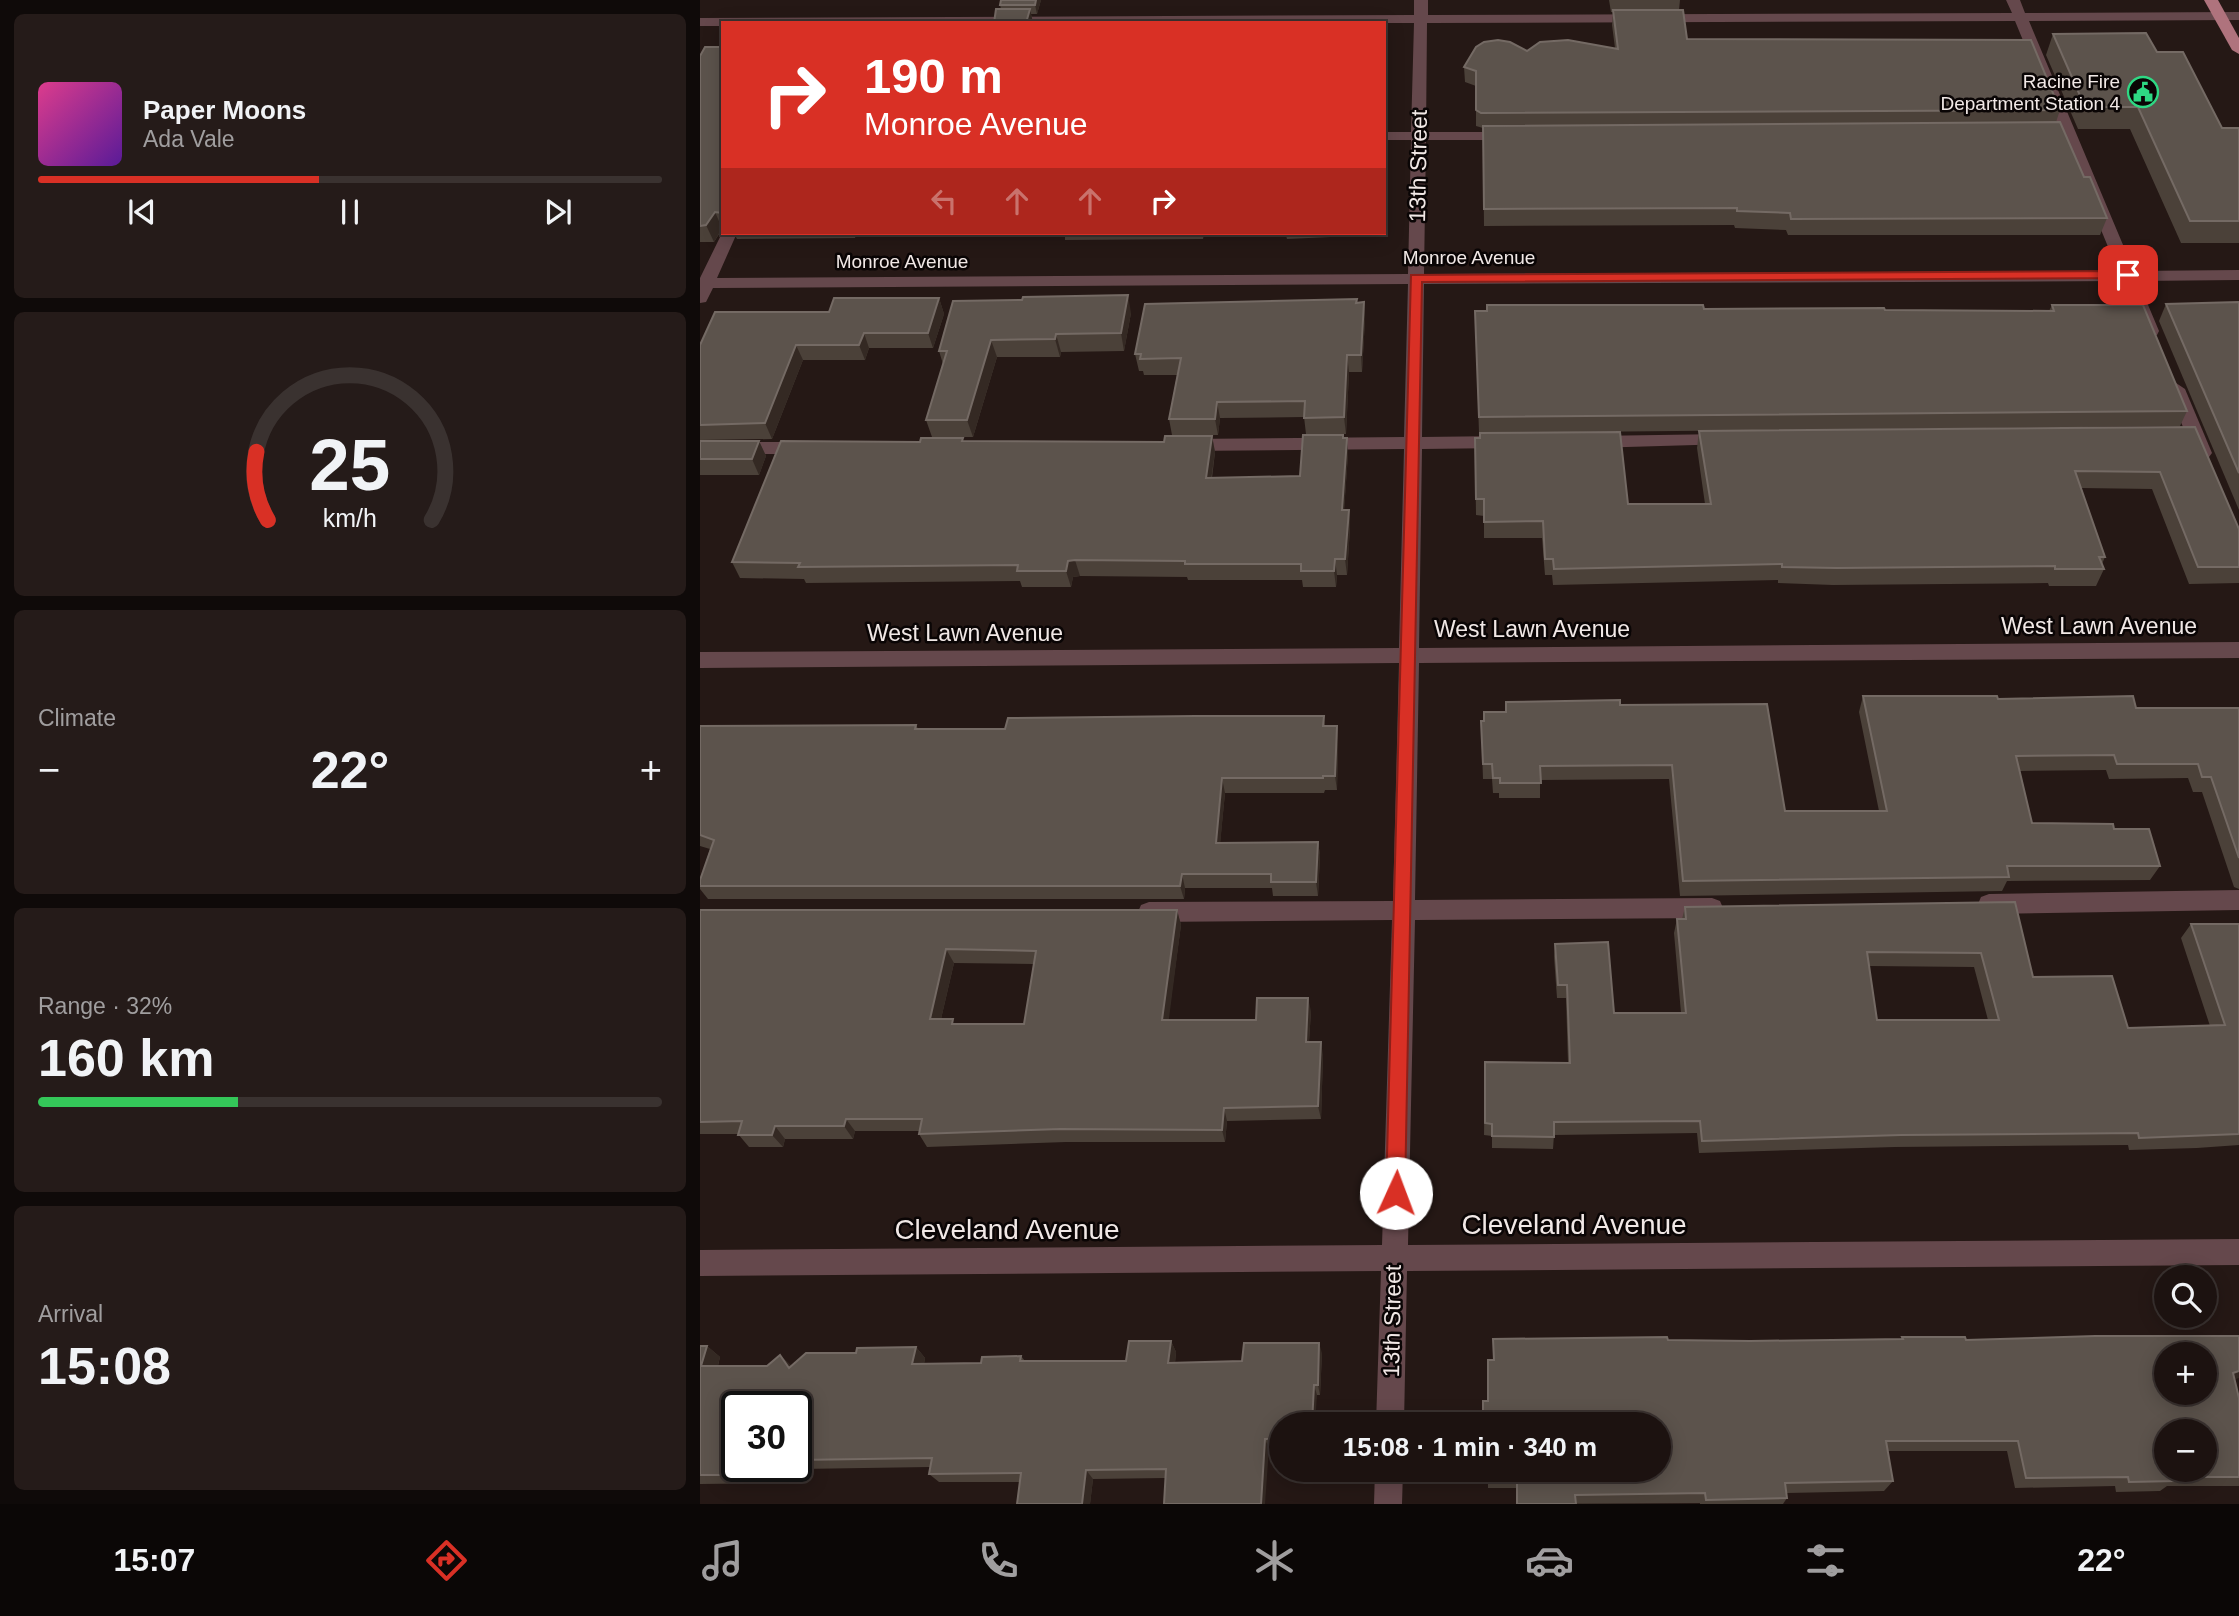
<!DOCTYPE html>
<meta charset="utf-8">
<style>
body{margin:0;font-family:Helvetica,sans-serif;background:#251b19;color:#f1f3f6;height:100vh;display:flex;flex-direction:column;font-size:26px;white-space:nowrap}
*{box-sizing:border-box;margin:0}
p{font-size:23px;color:#a09e9f}
.icon{flex:none;width:38px;height:38px;fill:none;stroke:currentColor;stroke-width:2;stroke-linecap:round;stroke-linejoin:round}
.map{position:relative;flex:1;overflow:hidden}
.details{display:flex;flex-direction:column;gap:14px;padding:14px;background:#0f0a09;width:700px}
.details>*{flex:none}
.hud{position:absolute;left:21px;top:21px;width:665px;height:214px;border-radius:0px;box-shadow:0 4px 18px #0003,0 0 0 2px #3a3230;background:#d93025;color:#fff;overflow:hidden}
.controls{position:absolute;left:1454px;top:1265px;display:grid;gap:14px}
.controls a{display:grid;place-items:center;width:63px;height:63px;border-radius:50%;background:#1c1210;box-shadow:0 4px 18px #0003,0 0 0 2px #3a3230;font-size:35px}
.speed{position:absolute;left:21px;top:1391px;display:flex;gap:14px;font-size:35px;font-weight:700;text-align:center}
.speed>*{display:grid;place-content:center;width:91px;height:91px;border-radius:50%;background:#1c1210;box-shadow:0 4px 18px #0003,0 0 0 2px #3a3230;line-height:1}
.speed .limit{border:4px solid #111;border-radius:10px;background:#fff;color:#111}
.pin{position:absolute;display:grid;place-items:center;width:60px;height:60px;color:#fff;margin:-30px;border-radius:14px;box-shadow:0 4px 10px #0006}
.me{position:absolute;width:77px;margin:-38px;rotate:2deg;stroke-linejoin:round;filter:drop-shadow(0 0 5px #0008)}
.turn{display:flex;align-items:center;gap:24px;height:147px;padding:0 28px;font-size:32px}
.turn .icon{width:91px;height:91px;stroke-width:2.5}
.turn b{display:block;font-size:49px;line-height:60px}
.lanes{display:flex;align-items:center;height:66px;padding:0 28px;background:#0003;justify-content:center;gap:35px;direction:ltr}
.lanes .off{opacity:.35}
.big{font-size:52px;font-weight:700;line-height:1.1}
.details .card{flex:1;display:flex;flex-direction:column;justify-content:center;gap:10px;min-width:0;padding:0 24px;border-radius:10px;background:#251b19}
.details .dial{align-items:center;gap:0}
.dial svg{height:182px;overflow:visible;fill:none;stroke:#3a3230;stroke-width:7;stroke-linecap:round;text-anchor:middle}
.dial text{fill:#f1f3f6;stroke:none}
.song{display:flex;align-items:center;gap:21px}
.cover{width:84px;height:84px;border-radius:10px;background:linear-gradient(135deg,hsl(330 70% 55%),hsl(270 70% 35%))}
.played{height:7px;border-radius:4px;background:linear-gradient(90deg,#d93025 45%,#3a3230 45%)}
.keys{display:flex;justify-content:space-around;direction:ltr}
.heat{display:flex;justify-content:space-between;align-items:center;font-size:38px;direction:ltr}
.charge{height:10px;border-radius:5px;background:linear-gradient(90deg,#34c759 32%,#3a3230 0)}
.trip{position:absolute;left:569px;top:1412px;width:402px;height:70px;border-radius:35px;background:#1c1210;box-shadow:0 4px 18px #0003,0 0 0 2px #3a3230;font-weight:700;line-height:70px;text-align:center}
.tabs{display:flex;height:112px;justify-content:space-around;align-items:center;background:#0b0706;color:#a09e9f}
.tabs .icon{width:49px;height:49px}
.tabs .current{color:#d93025}
.tabs b{font-size:32px;color:#f1f3f6}
main{display:flex;flex:1;min-height:0}
.map>svg:first-child{display:block}
.lines{fill:none;stroke-linecap:round;stroke-linejoin:round}
.minor{fill:#65484c;fill-rule:evenodd}
.major{fill:#af737d;fill-rule:evenodd}
.wall{fill:#4b4139;fill-rule:evenodd}
.shaded-wall{fill:#342923}
.building{fill:#5c534c;stroke:#746a64;stroke-width:2;fill-rule:evenodd}
.route{fill:#d93025;stroke:#8d1f18;stroke-width:2}
.labels{text-anchor:middle;dominant-baseline:central;stroke-width:5;stroke-linejoin:round;paint-order:stroke}
.far-poi-label{font-size:19px;fill:#f1e8e6;stroke:#0a0505;text-anchor:end}
.far-street-label{font-size:19px;fill:#f1e8e6;stroke:#0a0505}
.street-label{font-size:23px;fill:#f1e8e6;stroke:#0a0505}
.near-street-label{font-size:28px;fill:#f1e8e6;stroke:#0a0505}
</style>
<main>
<section class="details">
<div class="card">
<div class="song"><i class="cover"></i><div><b>Paper Moons</b><p>Ada Vale</p></div></div>
<div class="played"></div>
<div class="keys"><svg class="icon" aria-label="previous" viewBox="0 0 24 24"><path d="M18 5L8 12l10 7zM5 5v14"/></svg><svg class="icon" aria-label="pause" viewBox="0 0 24 24"><path d="M8 5v14M16 5v14"/></svg><svg class="icon" aria-label="next" viewBox="0 0 24 24"><path d="M6 5l10 7-10 7zM19 5v14"/></svg></div>
</div>
<div class="card dial"><svg viewBox="0 0 100 80">
<path d="M14 69A42 42 0 1 1 86 69"/>
<path d="M14 69A42 42 0 0 1 9 39" stroke="#d93025"/>
<text x="50" y="56" font-size="32" font-weight="700">25</text>
<text x="50" y="72" font-size="11">km/h</text>
</svg></div>
<div class="card"><p>Climate</p>
<div class="heat"><a>−</a><b class="big">22°</b><a>+</a></div>
</div>
<div class="card"><p>Range · 32%</p><b class="big">160 km</b><div class="charge"></div></div>
<div class="card"><p>Arrival</p><b class="big">15:08</b></div>
</section>
<div class="map">
<svg width="1539" height="1504" viewBox="0 0 1539 1504">
<rect width="100%" height="100%" fill="#251815"/>
<g class="lines">
<g class="minor">
<path d="M714,0H728V15L1312,13L1306,0H1320L1325,13L1539,12V20L1329,21L1434,271L1539,270V280L1438,281L1459,331L1457,335H1445L1443,331L1422,281L724,284L722,437L804,436L813,442L804,448L722,449L719,648L1539,642V658L719,663L715,900L1012,898L1020,901L1023,908L1020,915L1012,918L715,920L708,1245L1539,1239V1265L707,1271L704,1424H676L681,1271L0,1276V1250L682,1245L692,920L449,922L441,919L438,912L441,905L449,902L693,901L699,663L0,668V652L699,648L704,449L486,451L477,445L486,439L704,437L708,284L13,288L6,302L0,303V278L23,231V233H37L17,278L708,274L711,140H684V132H711L714,23H23V26H0V18L714,15ZM1315,21L1418,271L724,274L726,140H810L817,136L810,132H726L727,23Z"/>
<polygon points="1476,383 1485,389 1512,453 1509,457 1497,457 1494,453 1467,389"/>
<polygon points="1024,434 1030,436 1033,440 1030,444 892,448 883,442 892,436"/>
<polygon points="0,442 107,442 113,444 116,448 113,452 107,454 0,454"/>
<polygon points="1539,890 1539,910 1289,914 1281,911 1278,904 1281,897 1289,894"/>
<polygon points="675,1470 703,1470 702,1504 674,1504"/>
</g>
<polygon class="major" points="1504,0 1518,0 1539,38 1539,54 1532,50"/>
</g>
<g class="wall">
<polygon points="301,0 341,0 337,14 331,14 333,23 294,23 301,9 300,5"/>
<polygon points="909,0 980,0 979,10 987,39 1360,110 1356,122 1384,177 1407,218 1400,235 1088,235 1086,230 1035,228 1034,225 784,226 783,128 776,126 776,86 765,82 764,67 827,51 915,48 912,25 913,12 911,12"/>
<polygon points="1353,34 1457,52 1522,128 1539,128 1539,243 1481,243 1430,129 1378,129 1346,55"/>
<polygon points="23,47 23,228 14,242 0,242 0,56"/>
<polygon points="34,233 674,233 674,235 587,239 586,235 582,234 504,234 503,239 365,240 365,237 156,234 155,238 37,239"/>
<polygon points="239,298 244,314 233,348 169,348 165,360 103,360 72,439 0,440 0,345 129,312"/>
<polygon points="253,301 431,313 424,351 361,352 360,357 297,357 273,437 232,437 226,420 243,364 239,351"/>
<polygon points="664,302 665,319 662,372 649,372 646,434 606,434 604,417 520,418 518,435 472,435 469,419 477,375 444,375 443,371 439,371 435,354 657,303"/>
<polygon points="1539,302 1539,510 1459,321 1466,304"/>
<polygon points="1352,305 1487,411 1480,426 779,433 775,311 1004,309 1349,311"/>
<polygon points="1495,427 1539,529 1539,583 1489,584 1452,489 1381,488 1405,557 1402,564 1404,569 1396,586 1349,586 1348,583 1133,585 1078,583 1078,580 853,585 852,575 845,575 842,538 784,538 784,516 776,515 775,438 928,504 1005,504 997,448 999,431"/>
<polygon points="512,436 515,452 512,478 600,476 644,438 648,454 644,510 649,510 650,527 647,575 637,575 636,587 603,587 602,580 488,580 487,577 380,576 373,577 371,587 322,587 320,581 106,583 104,579 40,578 32,562 264,441 464,442"/>
<polygon points="0,441 59,441 66,456 59,475 0,475"/>
<polygon points="1163,696 1298,699 1436,708 1539,708 1539,889 1534,887 1502,792 1493,792 1488,778 1409,779 1406,770 1320,771 1332,823 1414,829 1460,866 1450,880 1307,881 1302,891 980,896 969,779 840,780 840,798 799,798 799,793 793,793 792,779 783,779 781,721 784,721 805,712 920,705 1085,811 1179,811 1159,712"/>
<polygon points="624,716 625,726 637,726 638,740 637,790 625,790 624,793 525,793 520,843 618,842 620,855 618,896 573,896 572,888 485,888 484,899 8,899 0,889 0,880 10,849 0,846 0,726 216,725 218,729 305,729"/>
<path d="M1315,902L1333,977L1428,1028L1510,1026L1481,938L1491,924H1539V1145L1497,1148L1429,1150L1428,1145L1195,1147L999,1153L997,1133L854,1135L853,1149L792,1148V1136L784,1135L785,1062L868,1063L866,998H857L854,957L855,944L914,1013H981L974,933L977,919H982L985,907ZM1169,966L1274,967L1288,1020H1177Z"/>
<path d="M0,910H477L481,925L468,1020H556L611,1011L609,1042L623,1055L621,1119L527,1121L525,1142H366L227,1147L219,1134V1131H155L153,1139H85L83,1147H49L38,1134H0ZM254,963L334,964L324,1024H256L241,1019Z"/>
<polygon points="1202,1337 1266,1340 1534,1380 1539,1398 1539,1486 1467,1486 1460,1491 1416,1492 1415,1486 1315,1488 1307,1451 1187,1451 1193,1481 1184,1491 1087,1493 1087,1498 1083,1504 1000,1504 1000,1503 816,1504 816,1488 788,1488 788,1476 783,1476 783,1470 959,1470 788,1401 793,1360 793,1339 1050,1341 1200,1339"/>
<path d="M471,1341L476,1352L475,1363L542,1361L622,1353L620,1395H617L581,1424V1448H569L465,1478L393,1479L390,1504H317L320,1482H239L229,1474L230,1467L100,1469L96,1483L0,1484V1346H7L20,1357L18,1366H67L92,1365L156,1353L216,1347L225,1358L224,1364L281,1363L321,1356L325,1361H426ZM96,1407V1466H37Z"/>
</g>
<g class="shaded-wall">
<polygon points="336,0 341,0 337,14 335,5"/>
<polygon points="330,9 333,23 326,23"/>
<polygon points="15,212 22,228 14,242 6,225"/>
<polygon points="428,295 431,313 424,351 421,333"/>
<polygon points="239,298 244,314 233,348 228,333"/>
<polygon points="664,302 665,319 662,372 661,355"/>
<polygon points="164,333 169,348 165,360 159,345"/>
<polygon points="356,334 361,352 360,357 355,339"/>
<polygon points="291,340 297,357 273,437 267,420"/>
<polygon points="96,345 103,360 72,439 65,423"/>
<polygon points="647,355 649,372 646,434 644,417"/>
<polygon points="517,402 520,418 518,435 515,419"/>
<polygon points="512,436 515,452 509,494 506,478"/>
<polygon points="647,438 648,454 643,527 642,510"/>
<polygon points="59,441 66,456 59,475 52,459"/>
<polygon points="649,510 650,527 647,575 645,559"/>
<polygon points="635,559 637,575 636,587 634,571"/>
<polygon points="375,560 380,576 373,577 371,587 366,571 368,561"/>
<polygon points="637,726 638,740 637,790 635,776"/>
<polygon points="522,778 525,793 519,856 516,843"/>
<polygon points="618,842 620,855 618,896 616,882"/>
<polygon points="482,874 485,888 484,899 480,886"/>
<polygon points="477,910 481,925 467,1034 462,1020"/>
<polygon points="246,949 254,963 238,1032 230,1019"/>
<polygon points="608,998 611,1011 608,1055 606,1042"/>
<polygon points="621,1042 623,1055 621,1119 618,1106"/>
<polygon points="524,1108 527,1121 525,1142 522,1130"/>
<polygon points="146,1119 155,1131 153,1139 144,1126"/>
<polygon points="75,1126 85,1139 83,1147 72,1135"/>
<polygon points="471,1341 476,1352 474,1373 468,1363"/>
<polygon points="619,1343 622,1353 620,1395 618,1385"/>
<polygon points="7,1346 20,1357 15,1376 1,1366"/>
<polygon points="216,1347 225,1358 222,1375 212,1364"/>
<polygon points="80,1355 92,1366 89,1368"/>
<polygon points="1539,1371 1539,1378 1518,1384 1533,1373"/>
<polygon points="614,1385 617,1395 615,1424 612,1424"/>
<polygon points="565,1439 569,1448 565,1504 561,1504"/>
<polygon points="86,1466 96,1466 100,1469 96,1483 84,1475"/>
<polygon points="386,1470 393,1479 390,1504 382,1504"/>
</g>
<g class="building">
<polygon points="301,0 336,0 335,5 300,5"/>
<polygon points="296,9 330,9 326,23 294,23"/>
<polygon points="913,10 983,10 987,39 1331,40 1360,110 781,113 776,110 776,71 764,67 776,47 784,42 798,40 810,42 827,51 840,42 868,40 918,49"/>
<polygon points="1446,33 1457,52 1483,52 1522,128 1539,128 1539,221 1490,221 1438,107 1385,107 1353,34"/>
<polygon points="5,47 23,47 23,213 15,212 6,225 0,226 0,56"/>
<polygon points="1360,122 1384,177 1390,177 1407,218 1091,219 1090,213 1037,211 1037,208 784,209 783,126"/>
<polygon points="428,295 421,333 356,334 355,339 291,340 267,420 226,420 247,351 239,351 253,301 322,300 323,297"/>
<polygon points="134,298 239,298 228,333 164,333 159,345 96,345 65,423 0,425 0,345 15,312 129,312"/>
<polygon points="657,299 656,303 664,302 661,355 647,355 644,417 604,418 605,401 517,402 515,419 469,419 481,358 440,359 441,354 435,354 445,304"/>
<polygon points="1539,302 1539,473 1466,304"/>
<polygon points="787,305 1003,305 1004,309 1184,308 1185,310 1354,311 1352,305 1443,305 1487,411 779,417 775,311 787,311"/>
<polygon points="1495,427 1539,529 1539,567 1498,567 1460,472 1375,471 1405,557 1399,557 1404,569 1355,569 1355,566 1137,568 1082,567 1082,564 854,569 853,559 845,559 843,521 784,522 784,499 776,499 775,438 780,438 780,433 920,432 928,504 1011,504 999,431"/>
<polygon points="603,435 643,435 643,438 647,438 642,510 649,510 645,559 635,559 634,571 601,571 601,564 485,564 485,561 375,560 368,561 366,571 317,571 318,565 98,567 100,563 32,562 81,441 220,442 221,438 263,438 262,441 464,442 465,436 512,436 506,478 600,476"/>
<polygon points="0,441 59,441 52,459 0,459"/>
<polygon points="1163,696 1297,696 1298,699 1433,696 1436,708 1539,708 1539,858 1511,777 1502,777 1498,764 1417,764 1414,755 1316,756 1332,823 1413,824 1414,829 1449,829 1460,866 1307,866 1309,877 983,881 972,765 840,766 841,783 800,783 800,778 793,778 792,764 783,764 781,721 784,721 784,712 806,712 806,702 920,700 920,705 1067,704 1085,811 1187,811"/>
<polygon points="495,716 624,716 623,726 637,726 635,776 623,776 623,778 522,778 516,843 618,842 616,882 571,882 571,874 482,874 480,886 0,886 0,880 14,840 0,835 0,726 216,725 215,729 305,729 308,718"/>
<path d="M1315,902L1333,977L1412,976L1428,1028L1525,1025L1491,924H1539V1134L1439,1138L1438,1133L1201,1135L1002,1141L1000,1121L854,1122V1137L792,1136V1124L785,1123V1062L870,1063L867,985H858L855,944L908,942L914,1013H986L977,919H986L985,907ZM1167,952L1281,953L1299,1020H1177Z"/>
<path d="M0,910H477L462,1020H556L557,998H608L606,1042H621L618,1106L524,1108L522,1130L360,1129L219,1134L222,1119H146L144,1126H75L72,1135H38L42,1121L0,1122ZM246,949L336,951L324,1024H252L253,1019H230Z"/>
<path d="M1395,1336H1539V1371L1533,1373L1539,1398V1477H1473L1475,1481L1429,1482L1428,1477L1326,1478L1318,1441H1186L1193,1481L1085,1483L1087,1498L1006,1500L1005,1493L875,1495L876,1504H817V1479H789V1470H959V1424H783V1401H788V1360H794L793,1339L967,1337L968,1340L1050,1341L1203,1339L1202,1337H1265L1266,1340ZM1466,1354H1505V1393H1466ZM1466,1432H1505V1470H1466Z"/>
<polygon points="429,1341 471,1341 468,1363 542,1361 544,1343 619,1343 618,1385 614,1385 612,1424 581,1424 581,1439 565,1439 561,1504 464,1504 466,1469 386,1470 382,1504 317,1504 321,1473 229,1474 232,1458 96,1460 96,1407 37,1407 37,1466 86,1466 84,1475 0,1475 0,1346 7,1346 1,1366 67,1366 80,1355 89,1368 106,1353 156,1353 157,1348 216,1347 212,1364 281,1363 282,1357 321,1356 320,1361 426,1361"/>
</g>
<polygon class="route" points="1428,271 1435,275 1433,278 722,282 705,1193 703,1200 696,1202 689,1200 686,1193 711,275"/>
<defs>
<g id="civic-ring" transform="scale(1.575)"><circle r="9.5" fill="#0a0505" stroke="#2ed883" stroke-width="1.5"/><path d="M-.6-6.5H3V-4.5H.6V-3L4-1V1h2V6H-6V1h2V-1L-.6-3ZM-1.2 2.5V6h2.4V2.5Z" fill="#2ed883"/></g>
</defs>
<g fill-rule="evenodd">
<use href="#civic-ring" x="1443" y="92"/>
</g>
<g class="labels">
<g class="far-poi-label">
<text x="1420" y="81">Racine Fire<tspan x="1420" dy="22">Department Station 4</tspan></text>
</g>
<g class="far-street-label">
<text x="769" y="257">Monroe Avenue</text>
<text x="202" y="261">Monroe Avenue</text>
</g>
<g class="street-label">
<text transform="translate(718 166) rotate(-89)">13th Street</text>
<text x="1399" y="626">West Lawn Avenue</text>
<text x="832" y="629">West Lawn Avenue</text>
<text x="265" y="633">West Lawn Avenue</text>
<text transform="translate(692 1321) rotate(-89)">13th Street</text>
</g>
<g class="near-street-label">
<text x="874" y="1224">Cleveland Avenue</text>
<text x="307" y="1229">Cleveland Avenue</text>
</g>
</g>
</svg>
<div class="controls">
<a><svg class="icon" aria-label="search" viewBox="0 0 24 24"><circle cx="10" cy="10" r="6"/><path d="M15 15l6 6"/></svg></a>
<a>+</a>
<a>−</a>
</div>
<div class="speed"><div class="limit">30</div></div>
<div class="pin" style="left:1428px;top:275px;background:#d93025"><svg class="icon" aria-label="arrive" viewBox="0 0 24 24"><path d="M6 21V4h12l-3 4 3 4H6"/></svg></div>
<svg class="me" style="left:696px;top:1193px" viewBox="-20 -20 40 40"><circle r="19" fill="#fff"/><path d="M0-13L10 11 0 6-10 11z" fill="#d93025"/></svg>
<div class="trip">15:08 · 1 min · 340 m</div>
<div class="hud">
<div class="turn"><svg class="icon" aria-label="right" viewBox="0 0 24 24"><path d="M7 20v-9h11M14 6l5 5-5 5"/></svg><div><b>190 m</b>Monroe Avenue</div></div>
<div class="lanes"><svg class="icon off" aria-label="left" viewBox="0 0 24 24"><path d="M17 20v-9H6M10 6l-5 5 5 5"/></svg><svg class="icon off" aria-label="ahead" viewBox="0 0 24 24"><path d="M12 20V5M6 11l6-6 6 6"/></svg><svg class="icon off" aria-label="ahead" viewBox="0 0 24 24"><path d="M12 20V5M6 11l6-6 6 6"/></svg><svg class="icon" aria-label="right" viewBox="0 0 24 24"><path d="M7 20v-9h11M14 6l5 5-5 5"/></svg></div>
</div>
</div>
</main>
<nav class="tabs">
<b>15:07</b>
<svg class="icon current" aria-label="directions" viewBox="0 0 24 24"><path d="M12 3l9 9-9 9-9-9zM9 14v-3h6M13 9l2 2-2 2"/></svg>
<svg class="icon" aria-label="music" viewBox="0 0 24 24"><path d="M9 18V5l10-2v13"/><circle cx="6" cy="18" r="3"/><circle cx="16" cy="16" r="3"/></svg>
<svg class="icon" aria-label="phone" viewBox="0 0 24 24"><path d="M5 4h4l2 5-3 2q2 4 5 5l2-3 5 2v4C11 20 4 13 5 4z"/></svg>
<svg class="icon" aria-label="climate" viewBox="0 0 24 24"><path d="M12 3v18M4 7l16 10M4 17L20 7"/></svg>
<svg class="icon" aria-label="car" viewBox="0 0 24 24"><path d="M5 17H2v-5l4-1 3-4h7l3 4 3 1v5h-3M9 17h6M6 11h13"/><circle cx="7" cy="17" r="2"/><circle cx="17" cy="17" r="2"/></svg>
<svg class="icon" aria-label="filters" viewBox="0 0 24 24"><path d="M4 7h16M4 17h16"/><circle cx="9" cy="7" r="2"/><circle cx="15" cy="17" r="2"/></svg>
<b>22°</b>
</nav>
